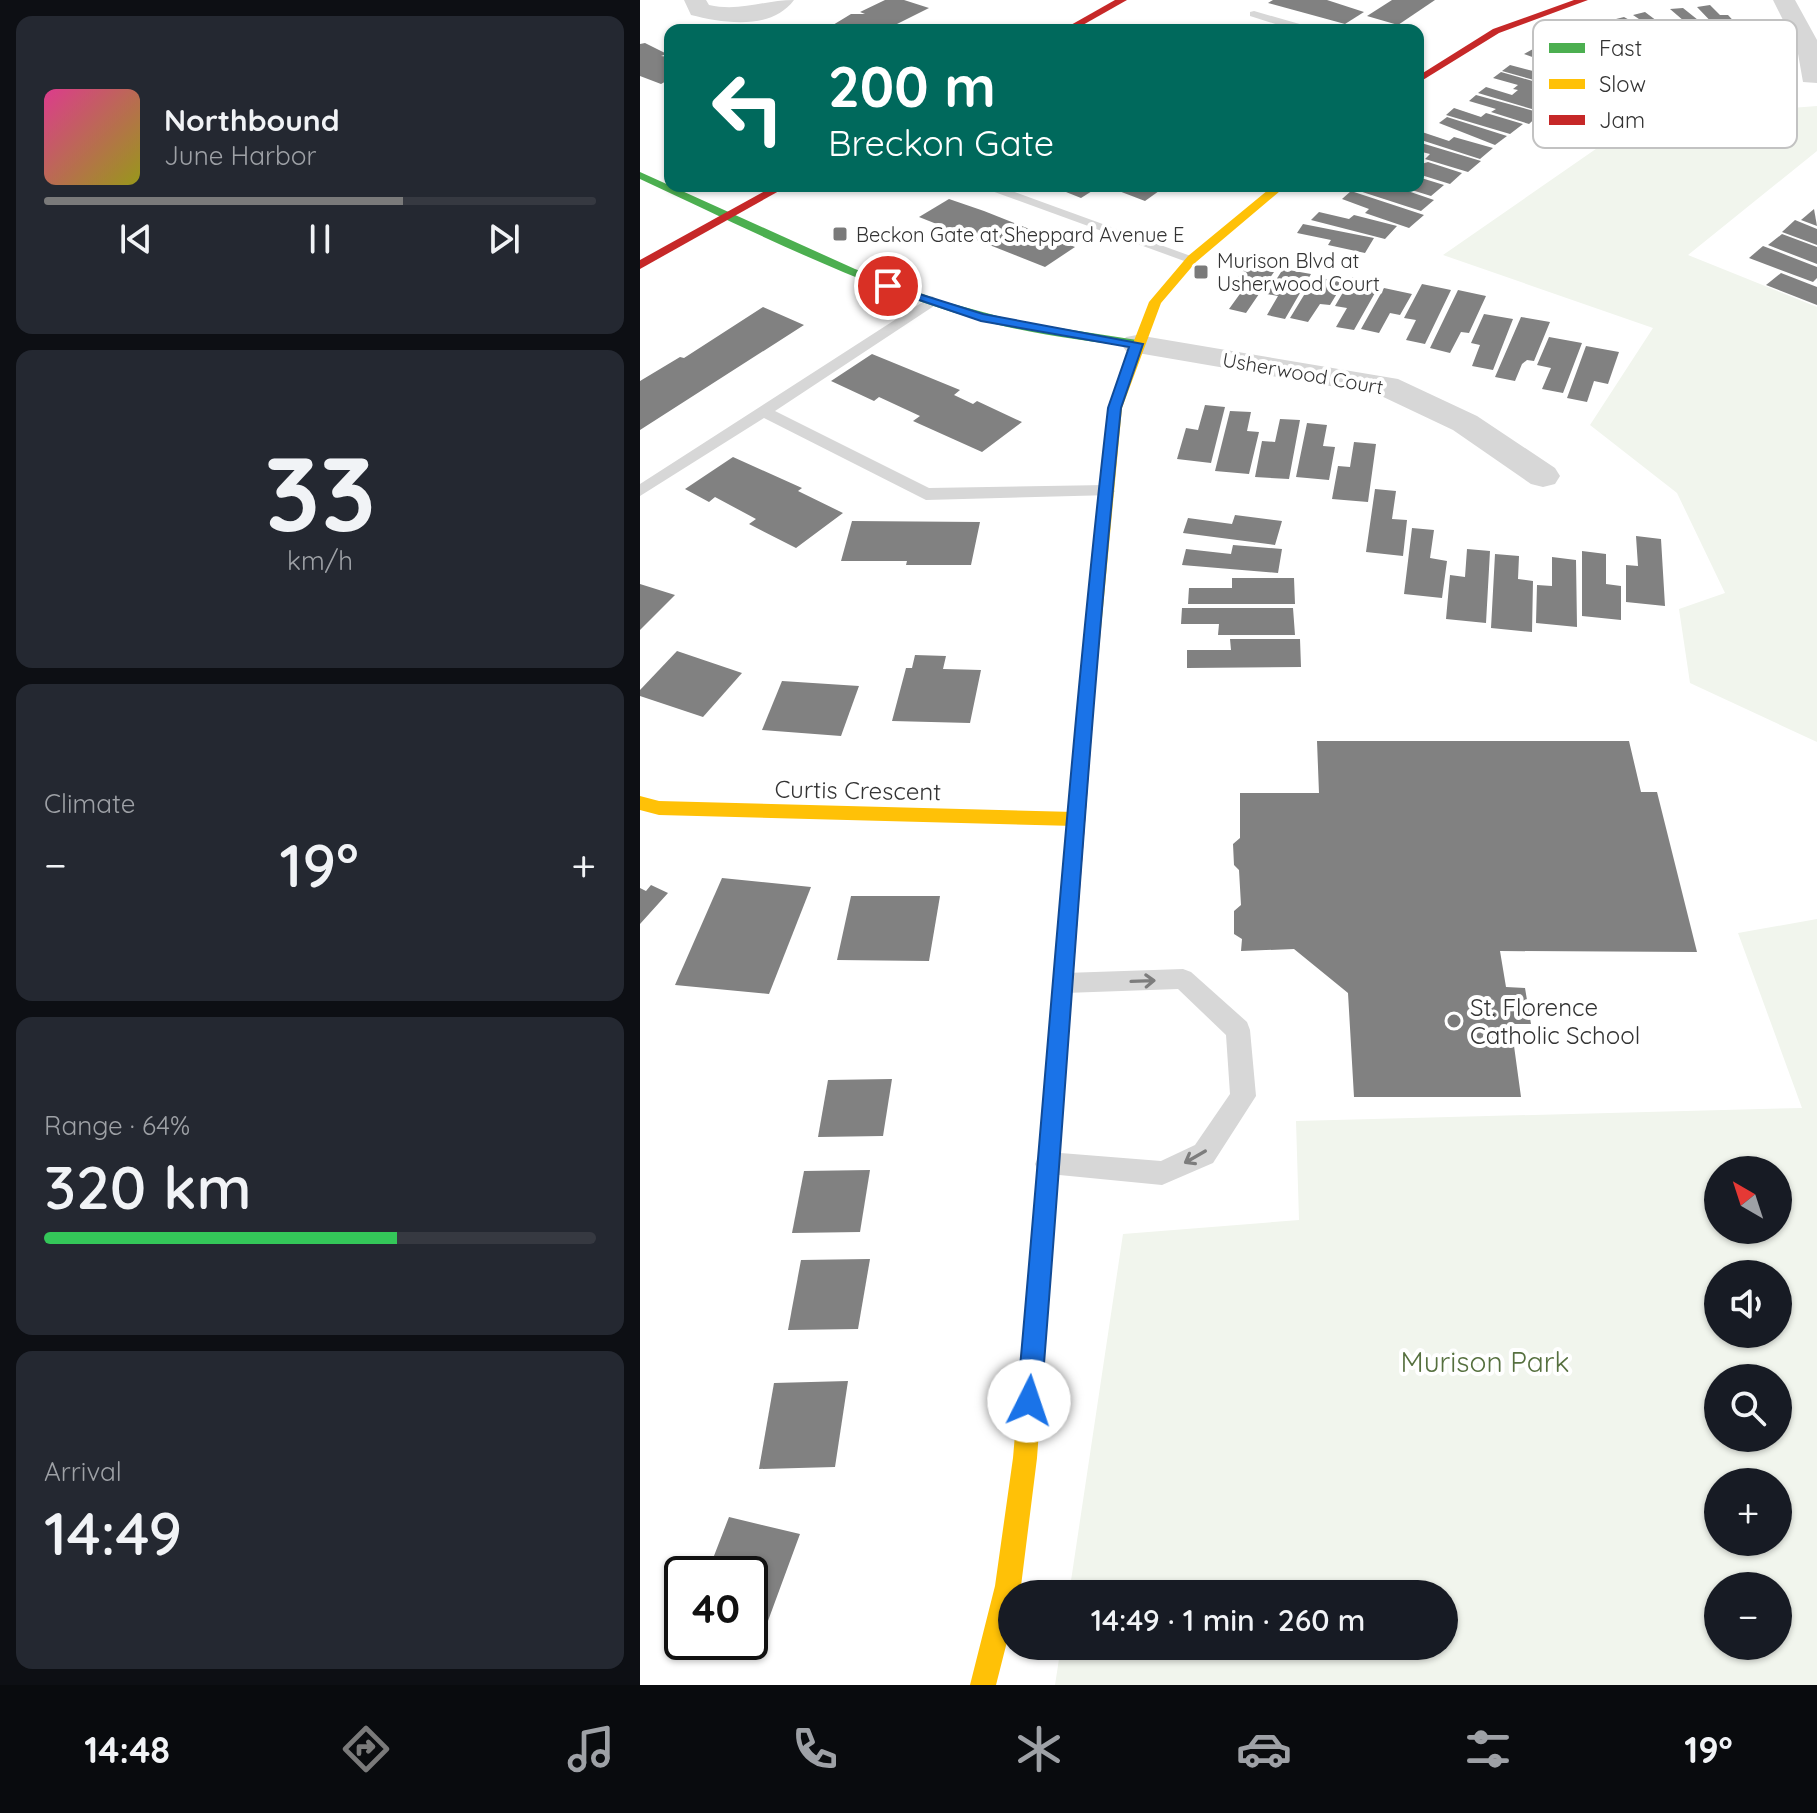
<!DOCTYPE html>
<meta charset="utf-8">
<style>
body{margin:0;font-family:Quicksand,sans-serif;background:#242831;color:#f1f3f6;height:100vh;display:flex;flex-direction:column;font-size:30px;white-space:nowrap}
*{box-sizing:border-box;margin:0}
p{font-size:26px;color:#9ea1a6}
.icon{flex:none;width:44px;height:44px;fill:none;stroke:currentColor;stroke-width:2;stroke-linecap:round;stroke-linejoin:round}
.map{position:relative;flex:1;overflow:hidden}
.panel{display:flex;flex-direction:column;gap:16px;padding:16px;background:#0d0f14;width:640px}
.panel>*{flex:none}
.banner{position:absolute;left:24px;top:24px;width:760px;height:168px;border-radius:16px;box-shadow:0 2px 6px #0004;background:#00695c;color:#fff;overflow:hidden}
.needle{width:52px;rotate:321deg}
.fabs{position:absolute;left:1064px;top:1156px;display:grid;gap:16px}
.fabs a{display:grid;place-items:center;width:88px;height:88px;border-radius:50%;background:#171b24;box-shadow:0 2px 6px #0004;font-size:40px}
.speed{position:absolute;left:24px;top:1556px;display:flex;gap:16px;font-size:40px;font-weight:700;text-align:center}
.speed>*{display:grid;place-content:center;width:104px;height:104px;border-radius:50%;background:#171b24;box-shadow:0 2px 6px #0004;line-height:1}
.speed .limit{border:4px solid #111;border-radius:12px;background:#fff;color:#111}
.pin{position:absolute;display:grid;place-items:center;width:68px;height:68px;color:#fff;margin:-34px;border:4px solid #fff;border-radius:50%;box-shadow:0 2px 8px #0007}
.me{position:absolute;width:88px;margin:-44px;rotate:4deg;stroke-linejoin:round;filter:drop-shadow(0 0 6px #0008)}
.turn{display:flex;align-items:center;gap:28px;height:168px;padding:0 32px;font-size:36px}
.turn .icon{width:104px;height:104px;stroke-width:2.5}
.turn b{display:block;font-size:56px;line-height:68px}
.big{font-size:60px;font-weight:600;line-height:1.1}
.panel .widget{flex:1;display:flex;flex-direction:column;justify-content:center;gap:12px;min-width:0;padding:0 28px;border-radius:16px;background:#242831}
.panel .dial{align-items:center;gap:0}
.dial b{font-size:104px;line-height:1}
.song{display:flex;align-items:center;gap:24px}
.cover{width:96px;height:96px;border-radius:12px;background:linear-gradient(135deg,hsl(330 70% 55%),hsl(60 70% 35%))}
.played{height:8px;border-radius:4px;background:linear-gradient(90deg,#7a7a7a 65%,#363941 65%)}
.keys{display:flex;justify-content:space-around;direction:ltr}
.heat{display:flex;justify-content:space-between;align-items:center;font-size:44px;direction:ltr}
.charge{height:12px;border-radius:6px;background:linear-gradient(90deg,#34c759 64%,#363941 0)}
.trip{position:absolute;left:358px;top:1580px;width:460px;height:80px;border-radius:40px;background:#171b24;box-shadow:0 2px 6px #0004;font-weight:600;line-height:80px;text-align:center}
.dock{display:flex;height:128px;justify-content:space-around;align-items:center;background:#090b0e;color:#9ea1a6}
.dock .icon{width:56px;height:56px}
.dock .active{color:#7a7a7a}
.dock b{font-size:36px;color:#f1f3f6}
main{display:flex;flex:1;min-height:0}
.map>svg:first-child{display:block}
.green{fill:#f1f5ed;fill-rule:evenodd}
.building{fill:#818181}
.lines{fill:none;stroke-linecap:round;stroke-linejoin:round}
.lane{fill:#d7d7d7;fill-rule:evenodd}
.street{fill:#d7d7d7;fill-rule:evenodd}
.fast{fill:#4caf50;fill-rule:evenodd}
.slow{fill:#ffc107;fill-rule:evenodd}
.jam{fill:#c62828;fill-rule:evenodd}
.oneway{stroke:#7d7d7d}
.route{fill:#1a73e8;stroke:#114b97;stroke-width:2}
.poi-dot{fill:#7a7a7a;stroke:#fff;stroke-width:3}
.labels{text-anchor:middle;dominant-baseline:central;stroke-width:8;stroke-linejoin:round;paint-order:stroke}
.far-poi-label{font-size:20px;fill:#333;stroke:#fff;text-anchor:start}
.far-street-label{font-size:20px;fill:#333;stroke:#fff}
.street-label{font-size:24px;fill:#333;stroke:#fff}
.poi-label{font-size:24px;fill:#333;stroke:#fff;text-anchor:start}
.near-park-label{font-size:28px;fill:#56703f;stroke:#fff}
.key{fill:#fff;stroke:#c2c2c2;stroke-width:2}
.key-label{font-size:22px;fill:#333}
</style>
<main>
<section class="panel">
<div class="widget">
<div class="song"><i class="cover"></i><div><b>Northbound</b><p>June Harbor</p></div></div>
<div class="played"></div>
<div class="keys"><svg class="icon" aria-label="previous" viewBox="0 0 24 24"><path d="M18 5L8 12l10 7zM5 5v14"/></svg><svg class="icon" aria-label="pause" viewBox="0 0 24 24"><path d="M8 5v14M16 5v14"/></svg><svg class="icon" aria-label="next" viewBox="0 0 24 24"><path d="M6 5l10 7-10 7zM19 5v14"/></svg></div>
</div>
<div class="widget dial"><b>33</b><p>km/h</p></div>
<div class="widget"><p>Climate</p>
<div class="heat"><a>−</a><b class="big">19°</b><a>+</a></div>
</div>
<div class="widget"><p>Range · 64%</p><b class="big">320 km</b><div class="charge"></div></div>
<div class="widget"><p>Arrival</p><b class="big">14:49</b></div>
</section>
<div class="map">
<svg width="1177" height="1685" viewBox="0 0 1177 1685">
<rect width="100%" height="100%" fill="#fff"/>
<g class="green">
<polygon points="1177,106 1177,151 1048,255 1177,307 1177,742 1050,683 1039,609 1085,593 1037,493 950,425 1013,328 803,255 976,135 1060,115"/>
<path d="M1177,919V1685H415L421,1646H804V1594H429L483,1234L659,1220L656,1121L1162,1108L1098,933ZM1078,1170H1138V1230H1078ZM1078,1274H1138V1334H1078ZM1078,1378H1138V1438H1078ZM1078,1482H1138V1542H1078ZM1078,1586H1138V1646H1078Z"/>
</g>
<g class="building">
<polygon points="245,0 264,0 289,8 245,30 188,28 211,14 225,14 220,12"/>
<polygon points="633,0 687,0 724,12 705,24 628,3"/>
<polygon points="752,0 795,0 758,25 727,16"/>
<polygon points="1070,5 1080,15 1088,15 1102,30 1080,31 1057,7"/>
<polygon points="1043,8 1073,32 1052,35 1036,22 1044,21 1030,9"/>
<polygon points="1005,12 1017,21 1024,19 1052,38 1033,42 993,15"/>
<polygon points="984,17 1024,39 1005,45 984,32 991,30 972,20"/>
<polygon points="5,43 27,54 21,56 30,57 30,79 21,84 0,76 0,44"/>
<polygon points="903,43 922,50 927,47 968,62 938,78 903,66 909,63 884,54 893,49 926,61 894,48"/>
<polygon points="870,65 897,72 901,70 940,81 929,90 862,71"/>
<polygon points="861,72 882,78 927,91 915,100 901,98 914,102 902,112 838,93 846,87 872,95 878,90 873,89 878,85 853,78"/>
<polygon points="836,95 901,113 889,124 851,112 856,109 829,101"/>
<polygon points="814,108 841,117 846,113 883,124 870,134 806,115"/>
<polygon points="807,117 867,136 855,145 799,123"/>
<polygon points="782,132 809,141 814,137 853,148 840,159 778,139"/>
<polygon points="778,142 841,161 828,172 785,159 790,154 778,151"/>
<polygon points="788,162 822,173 810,184 778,174 778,165"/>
<polygon points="778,177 804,185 791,196 762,187 778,186"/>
<polygon points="411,186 460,186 441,198"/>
<polygon points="474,186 526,186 505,201 471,188"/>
<polygon points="713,186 753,186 794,200 781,211 710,188"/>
<polygon points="711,191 784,215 769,228 725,213 729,209 702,199"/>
<polygon points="309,199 344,211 435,247 405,267 279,217"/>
<polygon points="1174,209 1177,226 1161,220"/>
<polygon points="679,212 709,219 714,215 757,226 745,239 671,220"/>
<polygon points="1155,220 1177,229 1177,245 1142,232"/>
<polygon points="663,224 734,238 725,253 688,245 691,240 657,233"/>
<polygon points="1142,234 1177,247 1177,264 1128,245"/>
<polygon points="1123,246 1177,267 1177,278 1173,282 1109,258"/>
<polygon points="606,266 634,272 606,313 589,309 602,291 590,288"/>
<polygon points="643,269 671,274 645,319 627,315 638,296 627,294"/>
<polygon points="1141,273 1177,287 1177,305 1126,285"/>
<polygon points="675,277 704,282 690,305 680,304 668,322 650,318"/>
<polygon points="712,277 740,284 714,330 696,327 707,308 695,306"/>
<polygon points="782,284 811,290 785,344 766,340 776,320 764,318"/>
<polygon points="744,288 772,294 760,315 750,313 739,333 721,329"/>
<polygon points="818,290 846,296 829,333 821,332 810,353 790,348"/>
<polygon points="123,307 164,325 0,430 0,381 40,357 44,358"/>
<polygon points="844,314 873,319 853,370 832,366 840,345 831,343"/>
<polygon points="881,317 910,322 894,361 887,360 882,364 875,381 855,377"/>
<polygon points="909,337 942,343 923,393 902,389 911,368 897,365"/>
<polygon points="946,346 979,352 968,384 954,381 947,402 927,398"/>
<polygon points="232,354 320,390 314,395 333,404 337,401 382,422 342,452 273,421 280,416 239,397 234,401 191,381"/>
<polygon points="565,405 585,407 571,463 537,459 546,428 558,430"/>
<polygon points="590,411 611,412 607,431 619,432 609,474 575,471"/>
<polygon points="640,419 660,420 649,479 615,477 622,441 635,442"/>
<polygon points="667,423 687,425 683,446 695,447 689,480 656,477"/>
<polygon points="714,442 736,444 728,502 692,499 698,466 710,467"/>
<polygon points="93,457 162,488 158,491 203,513 156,548 109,524 116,519 75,497 69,502 45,489"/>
<polygon points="735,489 756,491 752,519 767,520 763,556 726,552"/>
<polygon points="595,515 642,521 635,545 543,533 548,518 592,524"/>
<polygon points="212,521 340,522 331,565 266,565 267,561 201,561"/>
<polygon points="772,528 794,530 790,558 807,561 802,598 764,594"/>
<polygon points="996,536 1021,539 1025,606 986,602 986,565 998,566"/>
<polygon points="593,545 642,549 638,573 542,565 546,549 591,554"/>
<polygon points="827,549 850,551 846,623 806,619 810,575 825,577"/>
<polygon points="942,551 966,554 966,584 981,586 981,620 942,616"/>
<polygon points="855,554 879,556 878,579 893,581 892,632 851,628"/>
<polygon points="912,557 936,560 937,627 896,623 897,585 912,586"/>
<polygon points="592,578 654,578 655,604 548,604 549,588 592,588"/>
<polygon points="0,584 35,595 0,630"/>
<polygon points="542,608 653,608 655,635 578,635 579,624 541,624"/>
<polygon points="590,639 660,639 661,667 547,668 547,650 591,650"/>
<polygon points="37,651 102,673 63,717 0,696 0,690"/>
<polygon points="275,655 306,656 303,669 341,670 330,723 252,721 266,668 272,668"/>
<polygon points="142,681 219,686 201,736 122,730"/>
<polygon points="677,741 989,741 1001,792 1017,792 1057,952 860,951 866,987 885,988 891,1024 871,1024 881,1097 714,1097 708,993 654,949 601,951 602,939 594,934 594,911 601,905 599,870 594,865 593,844 600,838 600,793 679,793"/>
<polygon points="82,878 171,887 129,994 35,985"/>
<polygon points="11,885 28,893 0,924 0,888 6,891"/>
<polygon points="211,896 300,896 289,961 197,960"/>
<polygon points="252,1079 243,1136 178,1137 188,1080"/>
<polygon points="230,1170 220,1232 152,1233 164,1171"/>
<polygon points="230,1259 218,1329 148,1330 161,1260"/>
<polygon points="208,1381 195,1467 119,1469 134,1383"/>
<polygon points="89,1517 160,1534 125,1629 110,1626 110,1574 67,1574"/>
</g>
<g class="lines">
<g class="lane">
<polygon points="614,11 670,27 672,30 654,30 610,16 610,12"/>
<polygon points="338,186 358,186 559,259 547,262"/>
<polygon points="292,296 300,301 297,304 135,411 289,488 466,485 475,491 472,495 286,500 124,418 0,496 0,484"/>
<polygon points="543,969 551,972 607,1022 610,1030 616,1096 573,1163 522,1185 399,1173 395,1164 399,1155 408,1152 521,1161 555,1145 590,1094 586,1035 538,989 425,993 417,990 413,983 417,976 425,973"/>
</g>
<g class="street">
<path d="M44,0H66L69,5C100,12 124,0 154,0C131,31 83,23 51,15Z"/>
<polygon points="1133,0 1155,0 1177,40 1177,83 1163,82 1157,48"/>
<polygon points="497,335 758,379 837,416 915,468 920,476 915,484 903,487 891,484 813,430 737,394 486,351 481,344 486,337"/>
</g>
<path class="fast" d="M0,172L215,269L302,301L380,322L497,340L503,344L497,348C443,340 388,334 336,319C219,286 110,230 0,179Z"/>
<g class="slow">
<polygon points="633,186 646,186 556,262 521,303 482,408 455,692 453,696 441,696 439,692 468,408 509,302 548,256"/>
<polygon points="0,796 19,801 435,812 441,814 444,819 441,824 435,826 19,815 0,810"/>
<polygon points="400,1258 408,1261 411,1269 397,1458 381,1586 379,1594 372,1594 372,1622 356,1685 330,1685 355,1586 373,1458 389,1269 392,1261"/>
</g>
<g class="jam">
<polygon points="475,0 487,0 434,30 422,30"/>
<polygon points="934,0 948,0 859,33 778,83 778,76 853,29"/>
<polygon points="134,186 148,186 0,269 0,260"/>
<polygon points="447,686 455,692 411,1269 408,1277 400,1280 392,1277 389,1269 439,692"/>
</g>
</g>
<defs><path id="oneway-shaft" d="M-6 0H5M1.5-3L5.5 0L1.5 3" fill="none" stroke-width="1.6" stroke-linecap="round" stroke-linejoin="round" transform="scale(2)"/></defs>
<g class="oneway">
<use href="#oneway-shaft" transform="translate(503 981) rotate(-2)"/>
<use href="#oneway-shaft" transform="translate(555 1157) rotate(150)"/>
</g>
<path class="route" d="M244,283L343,314L503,344L481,408C447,738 428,1070 401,1401L398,1410L389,1413L381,1410L377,1401C407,1070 430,738 468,408L489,347L341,321L244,288Z"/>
<g class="poi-dot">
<rect x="192" y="226" width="16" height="16" rx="4"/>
<rect x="553" y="264" width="16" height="16" rx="4"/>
<circle cx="814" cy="1021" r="8"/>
</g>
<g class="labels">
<g class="far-poi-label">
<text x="216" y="234">Beckon Gate at Sheppard Avenue E</text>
<text x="577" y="260">Murison Blvd at<tspan x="577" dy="23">Usherwood Court</tspan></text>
</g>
<g class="far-street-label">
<text transform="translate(663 373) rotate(10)">Usherwood Court</text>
</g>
<g class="street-label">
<text transform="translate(218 790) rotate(1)">Curtis Crescent</text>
</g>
<g class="poi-label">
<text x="830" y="1007">St. Florence<tspan x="830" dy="28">Catholic School</tspan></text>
</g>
<g class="near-park-label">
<text x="845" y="1361">Murison Park</text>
</g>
</g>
<rect x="893" y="20" width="264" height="128" rx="12" class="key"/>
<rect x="909" y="43" width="36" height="10" fill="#4caf50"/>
<rect x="909" y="79" width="36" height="10" fill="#ffc107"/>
<rect x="909" y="115" width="36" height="10" fill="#c62828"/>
<g class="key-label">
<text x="959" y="56">Fast</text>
<text x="959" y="92">Slow</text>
<text x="959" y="128">Jam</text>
</g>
</svg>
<div class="fabs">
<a><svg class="needle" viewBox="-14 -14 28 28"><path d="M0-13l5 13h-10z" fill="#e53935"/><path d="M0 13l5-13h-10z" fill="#9ea1a6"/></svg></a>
<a><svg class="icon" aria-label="sound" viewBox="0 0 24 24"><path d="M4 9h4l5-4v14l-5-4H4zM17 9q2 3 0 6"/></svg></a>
<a><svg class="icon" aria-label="search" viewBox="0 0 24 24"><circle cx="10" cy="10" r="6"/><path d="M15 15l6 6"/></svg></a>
<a>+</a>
<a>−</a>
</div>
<div class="speed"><div class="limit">40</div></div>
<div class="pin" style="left:248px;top:286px;background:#d93025"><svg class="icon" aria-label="arrive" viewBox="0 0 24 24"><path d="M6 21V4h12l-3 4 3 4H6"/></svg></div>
<svg class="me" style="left:389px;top:1401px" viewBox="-20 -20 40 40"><circle r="19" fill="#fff"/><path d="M0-13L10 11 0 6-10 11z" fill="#1a73e8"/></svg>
<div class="trip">14:49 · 1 min · 260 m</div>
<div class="banner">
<div class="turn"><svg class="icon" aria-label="left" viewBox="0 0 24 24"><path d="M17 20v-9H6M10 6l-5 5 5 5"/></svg><div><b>200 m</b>Breckon Gate</div></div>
</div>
</div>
</main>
<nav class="dock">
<b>14:48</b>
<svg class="icon active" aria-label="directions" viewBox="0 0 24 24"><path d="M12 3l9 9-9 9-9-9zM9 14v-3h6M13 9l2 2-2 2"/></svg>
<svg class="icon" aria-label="music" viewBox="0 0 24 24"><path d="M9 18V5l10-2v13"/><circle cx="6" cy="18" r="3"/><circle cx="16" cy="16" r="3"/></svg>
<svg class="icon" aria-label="phone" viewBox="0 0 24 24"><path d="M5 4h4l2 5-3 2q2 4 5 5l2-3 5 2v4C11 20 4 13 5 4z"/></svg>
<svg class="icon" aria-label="climate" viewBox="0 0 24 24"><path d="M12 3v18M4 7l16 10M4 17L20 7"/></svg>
<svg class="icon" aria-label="car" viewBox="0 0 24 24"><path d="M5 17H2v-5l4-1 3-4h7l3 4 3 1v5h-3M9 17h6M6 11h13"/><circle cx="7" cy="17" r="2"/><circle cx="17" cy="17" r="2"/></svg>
<svg class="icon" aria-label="filters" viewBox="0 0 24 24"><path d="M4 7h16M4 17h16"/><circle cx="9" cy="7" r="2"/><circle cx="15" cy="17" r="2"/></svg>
<b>19°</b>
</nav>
